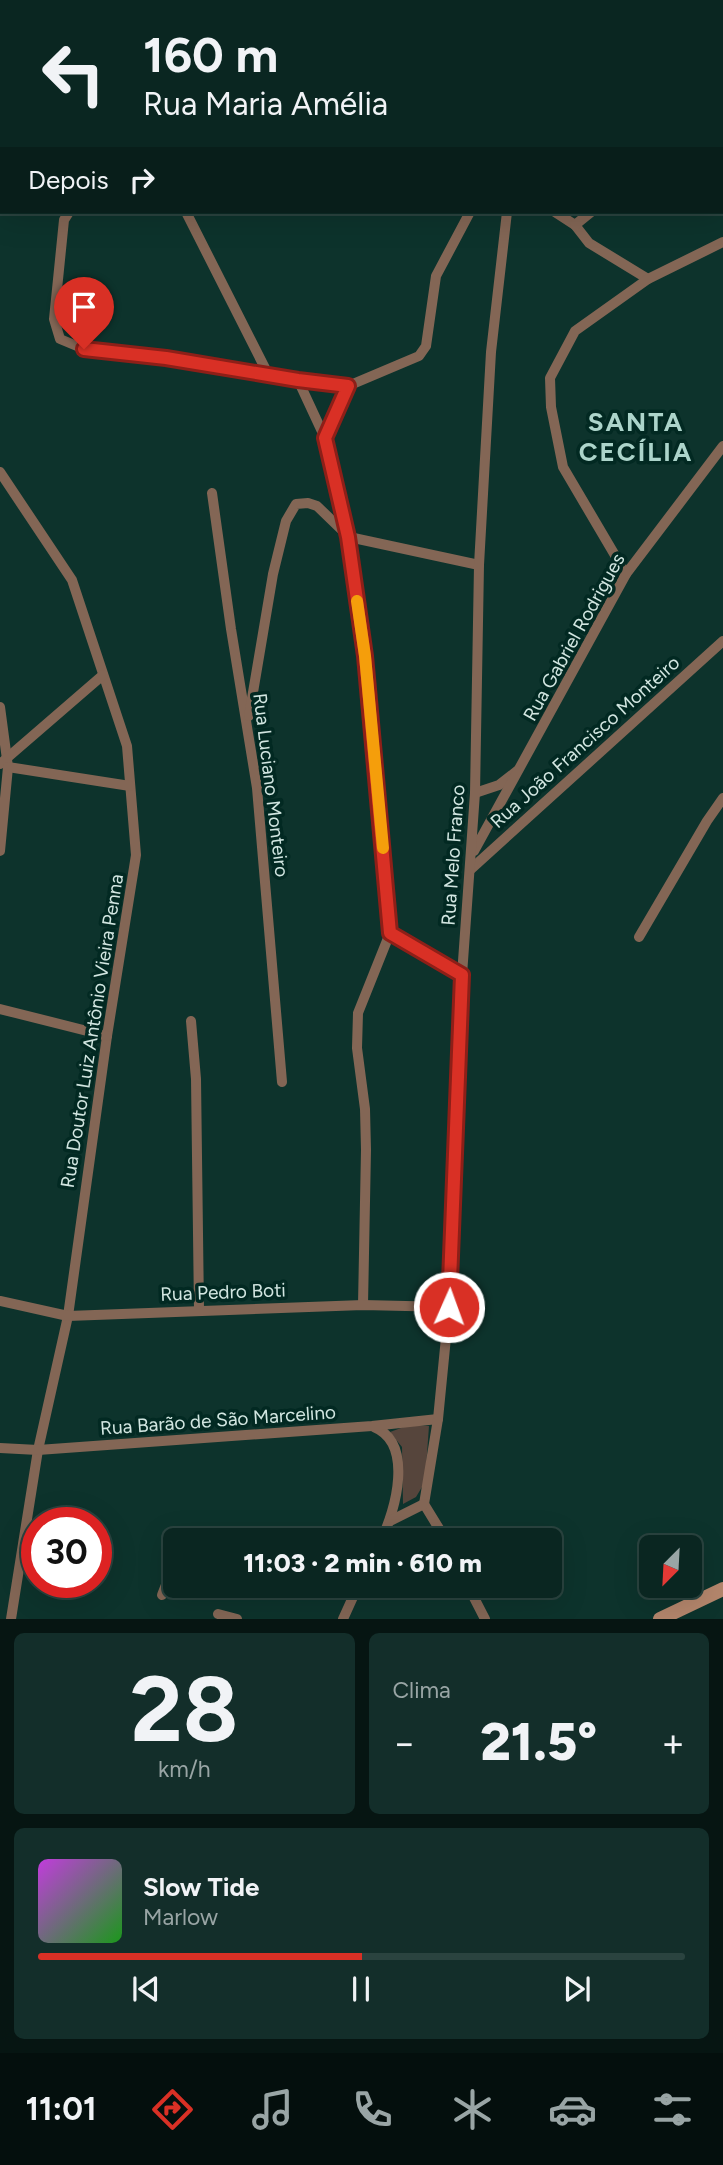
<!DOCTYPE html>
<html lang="pt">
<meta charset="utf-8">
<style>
body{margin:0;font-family:Figtree,sans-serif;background:#132e2a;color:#f1f3f6;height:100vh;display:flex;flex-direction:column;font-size:26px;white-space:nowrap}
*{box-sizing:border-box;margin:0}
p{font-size:23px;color:#99a5a5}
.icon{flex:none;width:38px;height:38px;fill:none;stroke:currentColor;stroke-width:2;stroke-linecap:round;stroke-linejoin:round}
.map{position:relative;height:1619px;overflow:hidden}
.details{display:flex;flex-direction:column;gap:14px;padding:14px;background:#061512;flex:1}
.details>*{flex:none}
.top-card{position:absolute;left:0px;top:0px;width:724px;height:214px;box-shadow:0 7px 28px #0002,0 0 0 2px #2a433f;background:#0a2621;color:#f1f3f6;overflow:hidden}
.needle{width:46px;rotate:204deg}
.controls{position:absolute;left:639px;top:1535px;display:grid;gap:14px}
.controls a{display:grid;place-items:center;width:63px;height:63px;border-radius:10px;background:#0a2621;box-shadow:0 7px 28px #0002,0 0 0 2px #2a433f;font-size:35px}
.speed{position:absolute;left:21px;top:1507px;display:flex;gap:14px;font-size:35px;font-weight:700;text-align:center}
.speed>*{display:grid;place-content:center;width:91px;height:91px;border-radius:50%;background:#0a2621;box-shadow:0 7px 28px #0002,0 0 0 2px #2a433f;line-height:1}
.speed .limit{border:10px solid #d22;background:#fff;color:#111}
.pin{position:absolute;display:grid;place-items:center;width:60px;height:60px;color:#fff;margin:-72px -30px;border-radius:50% 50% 50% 0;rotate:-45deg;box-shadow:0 0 7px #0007}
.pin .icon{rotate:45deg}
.me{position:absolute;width:77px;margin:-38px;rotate:2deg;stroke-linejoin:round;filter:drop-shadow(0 0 5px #0008)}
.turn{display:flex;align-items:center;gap:24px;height:147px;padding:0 28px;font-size:32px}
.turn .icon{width:91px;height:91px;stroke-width:2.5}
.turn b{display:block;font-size:49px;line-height:60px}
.then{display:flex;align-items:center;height:66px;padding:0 28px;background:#0003;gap:14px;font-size:26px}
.big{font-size:52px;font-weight:800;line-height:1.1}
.details .card{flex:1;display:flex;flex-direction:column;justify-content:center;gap:10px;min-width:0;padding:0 24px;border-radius:10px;background:#132e2a}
.details .dial{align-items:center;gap:0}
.dial b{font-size:91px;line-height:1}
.song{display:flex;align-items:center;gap:21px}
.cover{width:84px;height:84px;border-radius:10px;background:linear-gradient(135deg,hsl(290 70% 55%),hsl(120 70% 35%))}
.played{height:7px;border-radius:4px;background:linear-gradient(90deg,#d93025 50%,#2a433f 50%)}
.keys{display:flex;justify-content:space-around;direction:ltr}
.heat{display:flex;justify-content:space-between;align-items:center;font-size:38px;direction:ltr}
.details .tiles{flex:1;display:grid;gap:14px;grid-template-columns:1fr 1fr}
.card:last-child{grid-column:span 2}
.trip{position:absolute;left:163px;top:1528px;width:399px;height:70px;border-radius:10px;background:#0a2621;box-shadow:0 7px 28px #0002,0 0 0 2px #2a433f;font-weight:800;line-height:70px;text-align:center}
.dock{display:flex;height:112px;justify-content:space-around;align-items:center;background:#040f0d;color:#99a5a5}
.dock .icon{width:49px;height:49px}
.dock .on{color:#d93025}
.dock b{font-size:32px;color:#f1f3f6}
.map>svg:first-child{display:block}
.green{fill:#56453c}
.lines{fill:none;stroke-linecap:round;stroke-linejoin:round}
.street{stroke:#836655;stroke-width:10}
.secondary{stroke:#b4866c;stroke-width:14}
.route-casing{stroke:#8d1f18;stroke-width:18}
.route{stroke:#d93025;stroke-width:12}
.slow{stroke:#f59e0b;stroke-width:12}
.labels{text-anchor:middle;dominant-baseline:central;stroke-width:7;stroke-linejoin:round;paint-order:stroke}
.street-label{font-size:19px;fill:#d2e6e1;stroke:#022922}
.district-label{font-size:26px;font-weight:bold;letter-spacing:2px;fill:#acd4ca;stroke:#022922}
</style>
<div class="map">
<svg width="723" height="1619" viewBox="0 0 723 1619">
<rect width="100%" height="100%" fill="#0d332c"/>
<polygon class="green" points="409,1425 429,1426 425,1482 416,1497 403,1504 402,1447 390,1432"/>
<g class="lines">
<g class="street">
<polyline points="186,2 187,0"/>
<polyline points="602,2 605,0"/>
<polyline points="0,123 2,122"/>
<polyline points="69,212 64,220 54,319 60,339 84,349 166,358 298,380 348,386"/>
<polyline points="186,212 268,374"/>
<polyline points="555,212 575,225 589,243 648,279"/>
<polyline points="575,225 591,212"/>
<polyline points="298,380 325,438 349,537 365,656 390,933 358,1013 357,1048 365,1109 366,1150 363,1305"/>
<polyline points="325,438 348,386 419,356 426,346 436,276 470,212"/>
<polyline points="0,472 72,580 127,746 136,855 107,1036 68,1316 38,1450 11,1619"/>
<polyline points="212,493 231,629 257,788 282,1082"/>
<polyline points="626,574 563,467 551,407 550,378 575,331 648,279 723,242"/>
<polyline points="0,707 8,767 0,851"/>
<polyline points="249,716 273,574 286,521 296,504 308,503 317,506 349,537 479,565"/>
<polyline points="0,764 103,675"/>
<polyline points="8,767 130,786"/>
<polyline points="475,793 499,785 517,771"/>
<polyline points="474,851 626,574 723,446"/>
<polyline points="470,870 723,641"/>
<polyline points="390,933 462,975"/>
<polyline points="639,937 707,821 723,798"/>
<polyline points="0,1009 107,1036"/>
<polyline points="191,1021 196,1079 199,1310"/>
<polyline points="0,1301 68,1316 363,1305 449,1307"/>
<path d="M374,1427C414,1443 396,1510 381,1540"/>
<polyline points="0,1448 38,1450 372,1426 438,1419"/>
<polyline points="424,1504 438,1419 449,1307 462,975 475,793 479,565 491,352 507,212"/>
<polyline points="424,1504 446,1540"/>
<polyline points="390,1521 424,1504"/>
<polyline points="468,1586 485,1619"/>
<polyline points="162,1595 169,1577 175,1571"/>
<polyline points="218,1614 237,1619"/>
<polyline points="343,1619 358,1586"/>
</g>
<polyline class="secondary" points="660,1619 723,1589"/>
</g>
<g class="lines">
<g class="route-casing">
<polyline id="route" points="84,349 166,358 298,380 348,386 325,438 348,537 365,656 390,933 462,975 449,1307"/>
</g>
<use href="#route" class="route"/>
<polyline class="slow" points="357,601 365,656 383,848"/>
</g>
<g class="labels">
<g class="street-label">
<text transform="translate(574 637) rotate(-61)">Rua Gabriel Rodrigues</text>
<text transform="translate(585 742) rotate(-42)">Rua João Francisco Monteiro</text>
<text transform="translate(271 785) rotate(83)">Rua Luciano Monteiro</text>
<text transform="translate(453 855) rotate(-86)">Rua Melo Franco</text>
<text transform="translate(92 1031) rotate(-81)">Rua Doutor Luiz Antônio Vieira Penna</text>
<text transform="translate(223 1292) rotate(-2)">Rua Pedro Boti</text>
<text transform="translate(218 1420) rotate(-4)">Rua Barão de São Marcelino</text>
</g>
<g class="district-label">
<text x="636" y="422">SANTA<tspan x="636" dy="30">CECÍLIA</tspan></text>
</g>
</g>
</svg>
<div class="controls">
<a><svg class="needle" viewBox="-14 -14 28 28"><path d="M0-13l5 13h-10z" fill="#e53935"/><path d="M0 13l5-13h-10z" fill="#99a5a5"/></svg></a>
</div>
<div class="speed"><div class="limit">30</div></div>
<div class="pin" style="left:84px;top:349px;background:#d93025"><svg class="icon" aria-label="arrive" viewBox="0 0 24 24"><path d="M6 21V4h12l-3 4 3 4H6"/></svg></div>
<svg class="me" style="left:449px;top:1307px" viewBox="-20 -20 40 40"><circle r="17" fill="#d93025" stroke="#fff" stroke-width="3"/><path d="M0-11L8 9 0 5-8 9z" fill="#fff"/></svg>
<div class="trip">11:03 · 2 min · 610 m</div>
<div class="top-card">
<div class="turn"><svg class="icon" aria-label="left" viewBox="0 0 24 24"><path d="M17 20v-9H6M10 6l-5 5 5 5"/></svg><div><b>160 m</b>Rua Maria Amélia</div></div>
<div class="then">Depois<svg class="icon" aria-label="right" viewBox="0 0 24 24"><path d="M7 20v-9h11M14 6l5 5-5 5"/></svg></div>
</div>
</div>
<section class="details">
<div class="tiles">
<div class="card dial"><b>28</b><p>km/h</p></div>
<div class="card"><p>Clima</p>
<div class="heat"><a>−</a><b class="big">21.5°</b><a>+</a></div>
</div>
<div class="card">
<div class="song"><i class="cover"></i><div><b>Slow Tide</b><p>Marlow</p></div></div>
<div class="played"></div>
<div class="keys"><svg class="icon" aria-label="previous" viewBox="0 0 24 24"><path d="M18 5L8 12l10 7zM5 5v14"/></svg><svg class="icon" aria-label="pause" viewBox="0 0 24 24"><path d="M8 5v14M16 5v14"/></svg><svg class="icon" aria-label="next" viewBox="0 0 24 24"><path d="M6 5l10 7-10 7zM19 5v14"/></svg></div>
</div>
</div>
</section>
<nav class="dock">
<b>11:01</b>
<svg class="icon on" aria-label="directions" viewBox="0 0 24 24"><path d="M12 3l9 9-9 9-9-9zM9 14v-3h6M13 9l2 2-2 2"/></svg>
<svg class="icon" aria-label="music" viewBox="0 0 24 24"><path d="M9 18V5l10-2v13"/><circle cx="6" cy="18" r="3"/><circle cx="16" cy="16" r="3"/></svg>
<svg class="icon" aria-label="phone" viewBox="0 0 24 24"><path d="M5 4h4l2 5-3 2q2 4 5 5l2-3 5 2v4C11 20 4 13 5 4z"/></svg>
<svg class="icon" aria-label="climate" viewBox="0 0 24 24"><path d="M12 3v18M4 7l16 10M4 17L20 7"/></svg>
<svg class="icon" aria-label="car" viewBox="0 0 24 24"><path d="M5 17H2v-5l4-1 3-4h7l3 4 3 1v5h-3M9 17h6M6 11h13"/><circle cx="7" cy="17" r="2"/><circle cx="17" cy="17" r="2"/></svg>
<svg class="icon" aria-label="filters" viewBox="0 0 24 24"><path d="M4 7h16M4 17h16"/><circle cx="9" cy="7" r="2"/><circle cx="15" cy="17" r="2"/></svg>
</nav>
